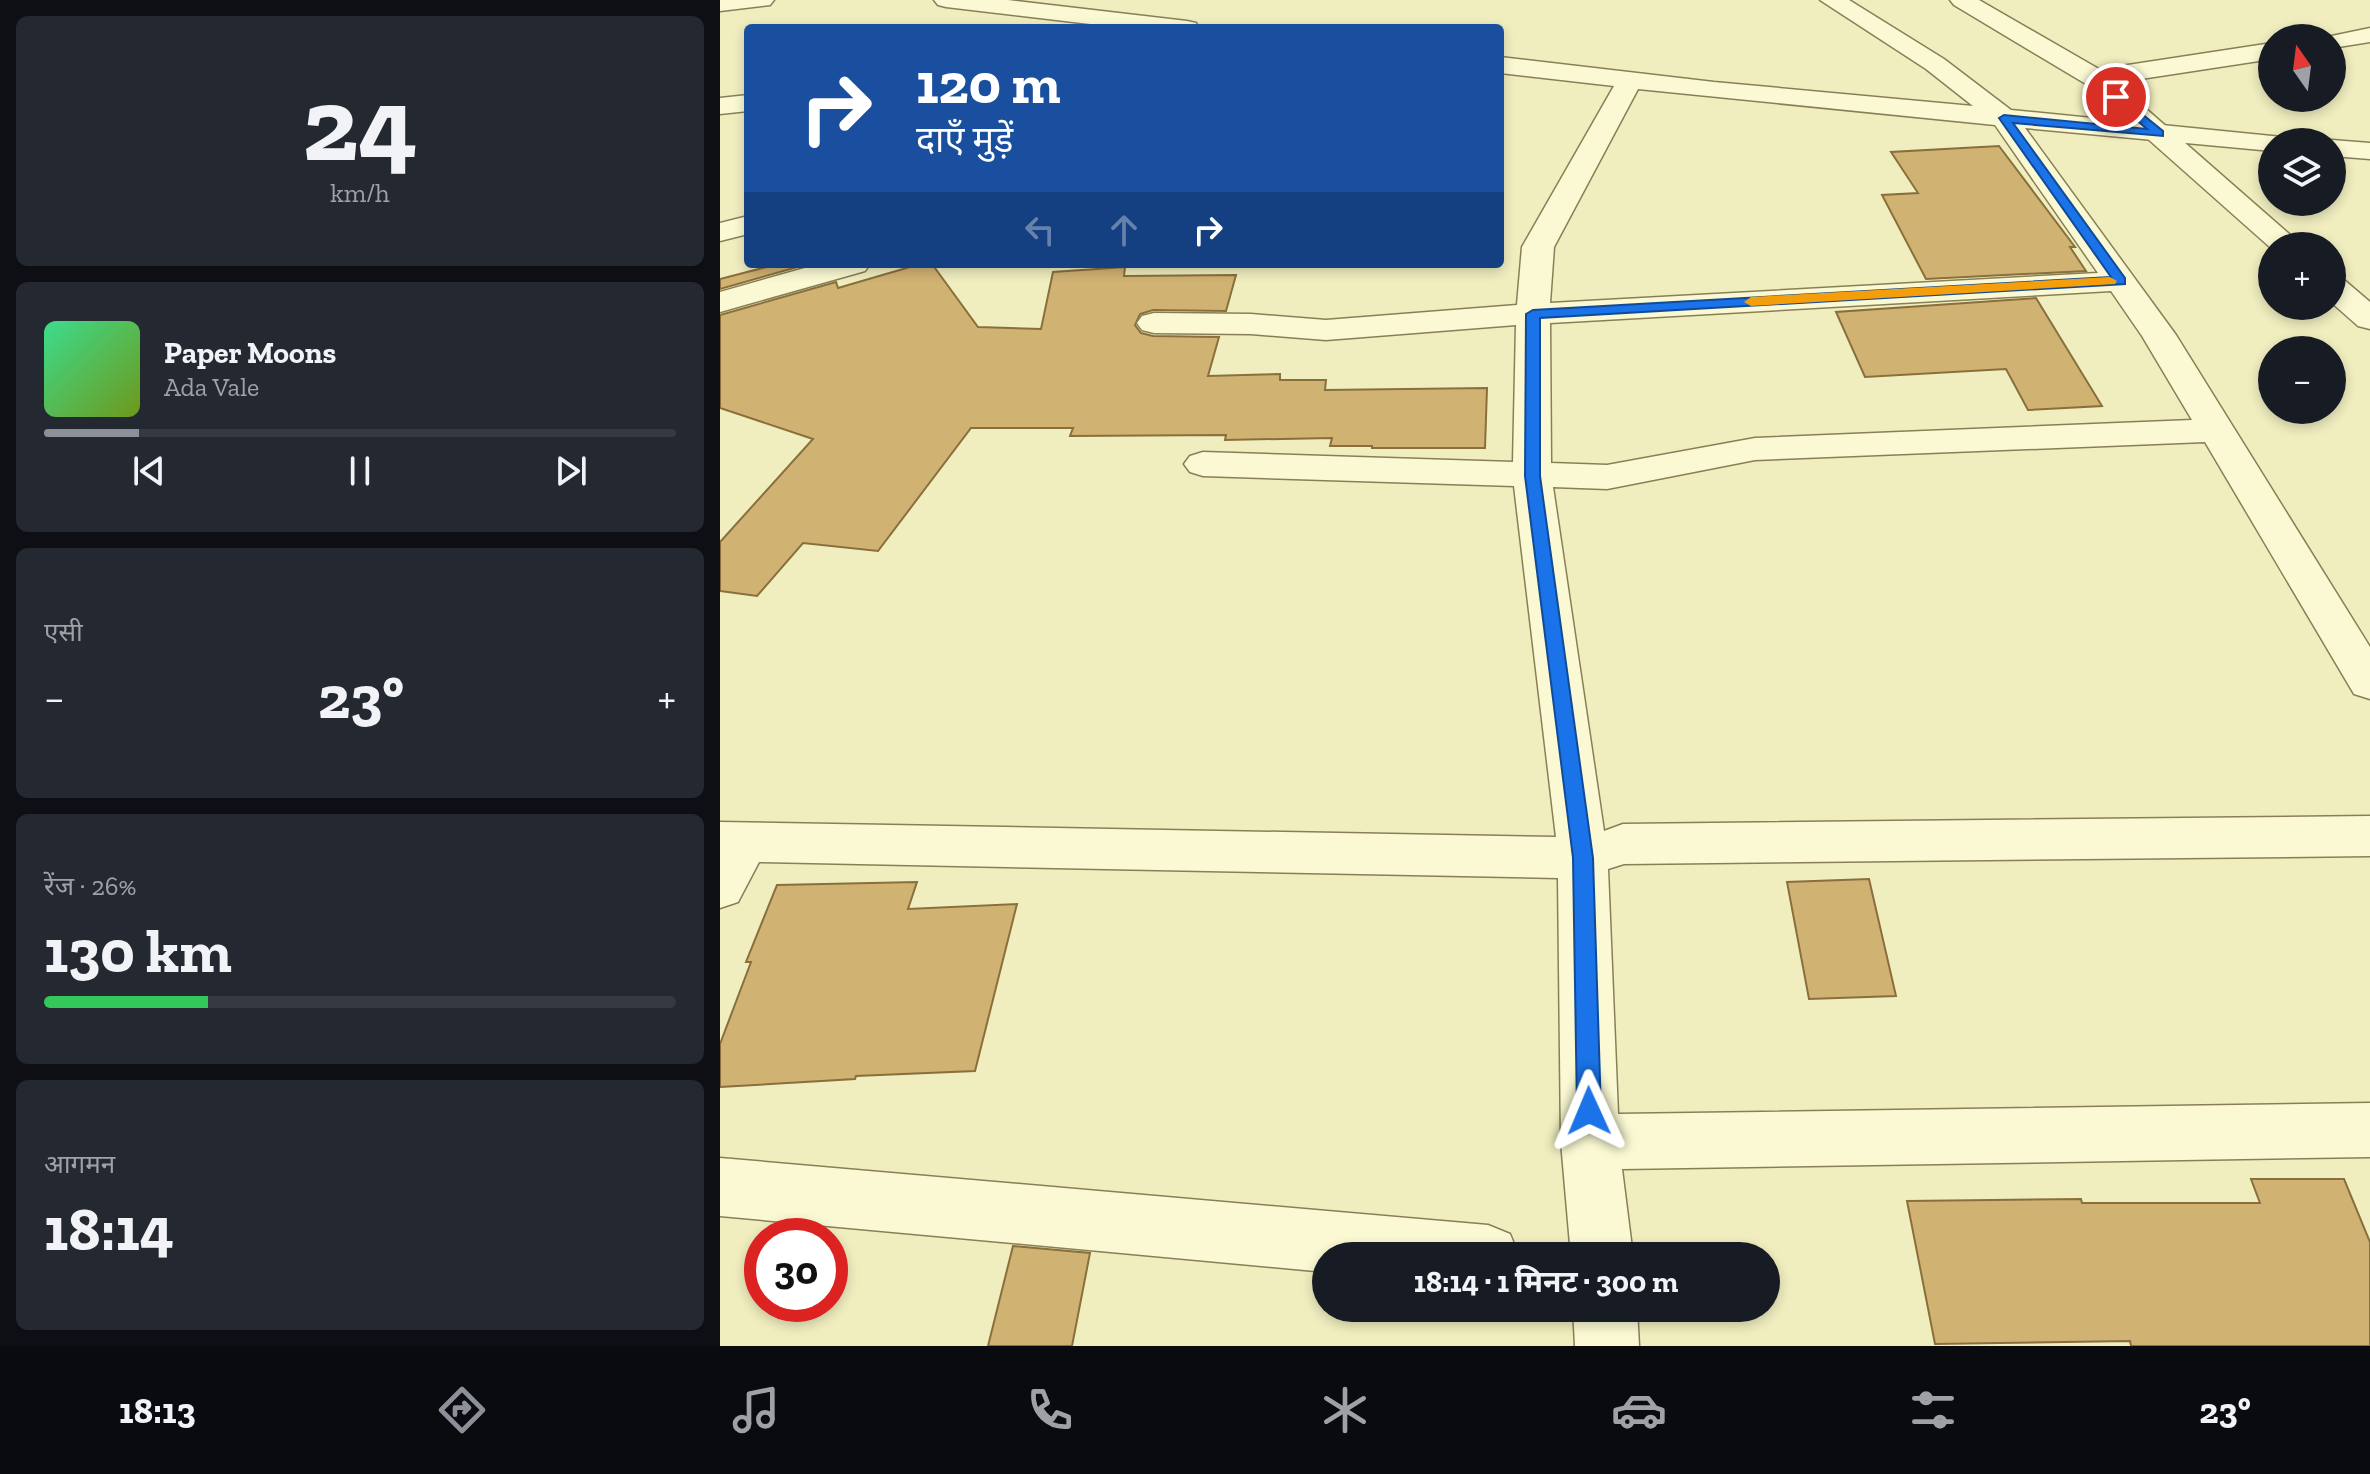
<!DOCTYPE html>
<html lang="hi">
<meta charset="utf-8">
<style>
body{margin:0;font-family:"Zilla Slab","Noto Sans Devanagari",serif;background:#242831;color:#f1f3f6;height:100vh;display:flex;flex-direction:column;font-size:30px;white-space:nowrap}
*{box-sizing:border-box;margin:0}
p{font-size:26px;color:#9ea1a6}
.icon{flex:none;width:44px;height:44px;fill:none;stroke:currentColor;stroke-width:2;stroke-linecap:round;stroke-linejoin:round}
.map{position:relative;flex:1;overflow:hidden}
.panel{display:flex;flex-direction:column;gap:16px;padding:16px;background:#0d0f14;width:720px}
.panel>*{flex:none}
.guide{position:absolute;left:24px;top:24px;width:760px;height:244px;border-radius:8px;box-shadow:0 4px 12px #0003;background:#1a4fa0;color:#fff;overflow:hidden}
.needle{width:52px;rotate:346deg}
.fabs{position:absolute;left:1538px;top:24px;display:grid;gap:16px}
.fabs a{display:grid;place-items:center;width:88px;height:88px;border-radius:50%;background:#171b24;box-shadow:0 4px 12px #0003;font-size:40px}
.speed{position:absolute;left:24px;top:1218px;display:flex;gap:16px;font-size:40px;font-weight:700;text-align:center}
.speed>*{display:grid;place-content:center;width:104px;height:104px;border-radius:50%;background:#171b24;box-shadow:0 4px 12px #0003;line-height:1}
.speed .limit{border:12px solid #d22;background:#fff;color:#111}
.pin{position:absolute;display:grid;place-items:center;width:68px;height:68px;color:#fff;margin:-34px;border:4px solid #fff;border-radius:50%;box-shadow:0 2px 8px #0007}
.me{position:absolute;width:88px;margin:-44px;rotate:359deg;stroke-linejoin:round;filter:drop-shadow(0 0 6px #0008)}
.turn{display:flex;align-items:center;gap:28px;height:168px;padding:0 40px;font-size:36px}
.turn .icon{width:104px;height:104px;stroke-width:2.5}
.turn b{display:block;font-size:56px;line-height:68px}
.lanes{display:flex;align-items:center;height:76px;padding:0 40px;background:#0003;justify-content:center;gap:40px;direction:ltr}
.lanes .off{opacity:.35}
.big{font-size:60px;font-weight:700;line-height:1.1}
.panel .card{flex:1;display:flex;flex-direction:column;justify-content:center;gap:12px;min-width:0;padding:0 28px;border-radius:12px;background:#242831}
.panel .dial{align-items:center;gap:0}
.dial b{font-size:104px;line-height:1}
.song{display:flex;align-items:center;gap:24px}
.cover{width:96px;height:96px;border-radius:12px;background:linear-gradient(135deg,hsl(150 70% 55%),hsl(80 70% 35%))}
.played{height:8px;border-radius:4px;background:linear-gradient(90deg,#8c9099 15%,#363941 15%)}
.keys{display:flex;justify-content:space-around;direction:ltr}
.heat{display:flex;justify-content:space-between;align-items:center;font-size:44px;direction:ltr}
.charge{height:12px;border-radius:6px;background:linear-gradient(90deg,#34c759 26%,#363941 0)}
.trip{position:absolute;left:592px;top:1242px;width:468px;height:80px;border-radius:40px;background:#171b24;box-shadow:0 4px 12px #0003;font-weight:700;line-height:80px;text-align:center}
.tab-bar{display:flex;height:128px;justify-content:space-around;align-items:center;background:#090b0e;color:#9ea1a6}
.tab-bar .icon{width:56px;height:56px}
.tab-bar .selected{color:#8c9099}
.tab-bar b{font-size:36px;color:#f1f3f6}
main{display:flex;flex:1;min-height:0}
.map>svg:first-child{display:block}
.building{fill:#d0b273;stroke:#896f3c;stroke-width:2}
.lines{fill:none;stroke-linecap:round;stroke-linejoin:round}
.minor-casing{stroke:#897f57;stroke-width:3}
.tertiary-casing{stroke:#897f57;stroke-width:3}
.minor{fill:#faf9d3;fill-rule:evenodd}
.tertiary{fill:#faf9d3;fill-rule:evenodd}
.route{fill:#1a73e8;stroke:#114b97;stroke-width:2}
.slow{fill:#f59e0b}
</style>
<main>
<section class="panel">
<div class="card dial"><b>24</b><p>km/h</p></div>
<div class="card">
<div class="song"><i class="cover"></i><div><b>Paper Moons</b><p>Ada Vale</p></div></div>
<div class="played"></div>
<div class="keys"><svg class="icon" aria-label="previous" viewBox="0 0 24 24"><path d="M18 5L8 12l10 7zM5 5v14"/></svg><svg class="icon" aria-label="pause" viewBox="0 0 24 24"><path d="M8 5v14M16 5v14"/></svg><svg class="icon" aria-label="next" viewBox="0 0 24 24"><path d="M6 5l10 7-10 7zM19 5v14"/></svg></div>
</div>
<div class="card"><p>एसी</p>
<div class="heat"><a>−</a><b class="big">23°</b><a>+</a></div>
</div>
<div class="card"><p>रेंज · 26%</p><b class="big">130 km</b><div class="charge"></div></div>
<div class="card"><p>आगमन</p><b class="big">18:14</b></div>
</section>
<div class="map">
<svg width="1650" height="1346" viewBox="0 0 1650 1346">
<rect width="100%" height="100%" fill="#f0eebf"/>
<g class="building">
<polygon points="1279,146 1355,247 1350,247 1366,271 1206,279 1162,195 1198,193 1171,152"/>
<polygon points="58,264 88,264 0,289 0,279"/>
<polygon points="200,264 212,264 258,327 321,329 333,272 405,267 404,276 516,275 506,311 433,310 420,314 415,325 421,333 433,336 499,337 488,376 560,374 560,380 606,380 605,390 767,388 765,448 652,448 652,446 610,446 612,438 505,440 506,435 350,436 353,428 251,428 158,551 83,543 37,596 0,591 0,542 93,439 0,408 0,315 116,282 118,288"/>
<polygon points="1316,298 1382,406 1308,410 1286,369 1145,377 1116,312"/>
<polygon points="1149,879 1176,996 1089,999 1067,882"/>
<polygon points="197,882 188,909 297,904 255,1071 136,1076 135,1079 0,1087 0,1044 31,962 26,962 57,885"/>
<polygon points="1531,1179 1624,1179 1650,1242 1650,1346 1411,1346 1410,1341 1215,1344 1187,1201 1361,1199 1362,1203 1540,1203"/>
<polygon points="293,1246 370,1253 352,1346 268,1346"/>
</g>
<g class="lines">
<g class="minor-casing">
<g id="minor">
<polygon points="0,0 54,0 50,5 0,11"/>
<polygon points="214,0 288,0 467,21 476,23 479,28 404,28 226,7 218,5"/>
<path d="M1100,0H1129L1224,59L1291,110L1562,137L1565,142H1552V151L1305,128L1456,335L1650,647V699L1634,694L1485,442L1035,460L887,489L833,487L884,831L903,824L1650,816V856L904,864L888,869L898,1114L1650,1103V1157L902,1169L913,1256H851L841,1142L838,878L39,862L18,902L0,908V822L836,837L794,486L483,476L470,472L464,464L470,456L483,452L793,462L796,325L606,340L531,334L434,333L422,330L417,323L422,316L434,313L531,314L606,320L797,305L802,247L894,86L780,73V57L994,82L1253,106L1206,69ZM918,89L1275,125L1378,273L830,303L834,247ZM1391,291L1422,336L1472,420L1035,438L887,465L831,463L830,323Z"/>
<polygon points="1650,28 1650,42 1612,48 1612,38 1602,38"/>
<polygon points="1552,43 1552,59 1375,86 1366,84 1362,78 1366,72 1375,70"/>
<polygon points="28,95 28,111 0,114 0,98"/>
<polygon points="1612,140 1650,143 1650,159 1612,156 1612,142 1602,142"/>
<polygon points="28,216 28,234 0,241 0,223"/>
<polygon points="99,264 150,264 145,271 0,312 0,292"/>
<polygon points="0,1158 768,1225 790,1234 799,1256 606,1256 606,1272 0,1216"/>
<polygon points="853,1308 917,1308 919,1346 855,1346"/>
</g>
</g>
<g class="tertiary-casing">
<g id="tertiary">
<polygon points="1230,0 1259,0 1384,72 1583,246 1552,246 1552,249 1366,84 1234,5"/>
<polygon points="1612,276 1623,279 1650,302 1650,329 1638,326 1612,303"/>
</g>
</g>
<use href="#minor" class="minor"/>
<use href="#tertiary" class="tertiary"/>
</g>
<polygon class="route" points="1396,93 1443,131 1443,136 1293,123 1405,278 1405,284 820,318 820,476 873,858 881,1111 877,1119 869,1122 860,1119 857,1111 853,858 805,476 806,314 813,310 1391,277 1279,118 1284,115 1427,129 1392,99 1391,97"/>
<polygon class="slow" points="1390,277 1397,281 1395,284 1031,306 1024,302 1031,297"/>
</svg>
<div class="fabs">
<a><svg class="needle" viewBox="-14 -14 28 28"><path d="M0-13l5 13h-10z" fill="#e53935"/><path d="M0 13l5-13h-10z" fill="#9ea1a6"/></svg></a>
<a><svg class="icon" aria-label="layers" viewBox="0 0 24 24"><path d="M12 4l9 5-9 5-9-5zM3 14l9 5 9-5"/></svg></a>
<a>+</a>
<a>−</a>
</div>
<div class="speed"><div class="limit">30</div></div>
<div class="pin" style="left:1396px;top:97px;background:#d93025"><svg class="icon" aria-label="arrive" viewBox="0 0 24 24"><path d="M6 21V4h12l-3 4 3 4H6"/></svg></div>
<svg class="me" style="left:869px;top:1111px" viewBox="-20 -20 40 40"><path d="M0-17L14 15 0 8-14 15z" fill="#1a73e8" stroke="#fff" stroke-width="4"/></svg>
<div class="trip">18:14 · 1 मिनट · 300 m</div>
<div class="guide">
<div class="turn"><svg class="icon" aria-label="right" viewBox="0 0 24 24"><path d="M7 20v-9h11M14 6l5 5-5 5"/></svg><div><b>120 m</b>दाएँ मुड़ें</div></div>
<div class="lanes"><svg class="icon off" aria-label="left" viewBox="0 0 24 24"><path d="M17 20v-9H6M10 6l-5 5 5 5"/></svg><svg class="icon off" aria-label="ahead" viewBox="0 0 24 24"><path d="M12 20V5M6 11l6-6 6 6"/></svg><svg class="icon" aria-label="right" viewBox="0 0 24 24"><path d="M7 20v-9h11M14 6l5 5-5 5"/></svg></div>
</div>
</div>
</main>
<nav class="tab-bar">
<b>18:13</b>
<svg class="icon selected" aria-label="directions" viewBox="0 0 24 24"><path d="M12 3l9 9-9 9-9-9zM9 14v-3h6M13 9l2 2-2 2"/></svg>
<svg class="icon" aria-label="music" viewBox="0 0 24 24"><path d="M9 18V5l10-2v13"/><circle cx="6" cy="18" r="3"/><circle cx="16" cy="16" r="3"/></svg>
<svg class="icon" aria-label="phone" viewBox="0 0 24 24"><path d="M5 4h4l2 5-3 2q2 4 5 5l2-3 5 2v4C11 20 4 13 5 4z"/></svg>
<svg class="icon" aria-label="climate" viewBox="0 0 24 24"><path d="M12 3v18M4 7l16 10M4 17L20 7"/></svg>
<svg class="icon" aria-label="car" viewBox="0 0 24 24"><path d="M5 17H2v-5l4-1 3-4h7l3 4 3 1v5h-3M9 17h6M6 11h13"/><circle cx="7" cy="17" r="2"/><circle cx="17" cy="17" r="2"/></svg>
<svg class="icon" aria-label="filters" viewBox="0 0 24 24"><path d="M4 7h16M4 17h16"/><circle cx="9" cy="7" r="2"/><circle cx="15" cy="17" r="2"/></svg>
<b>23°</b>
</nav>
